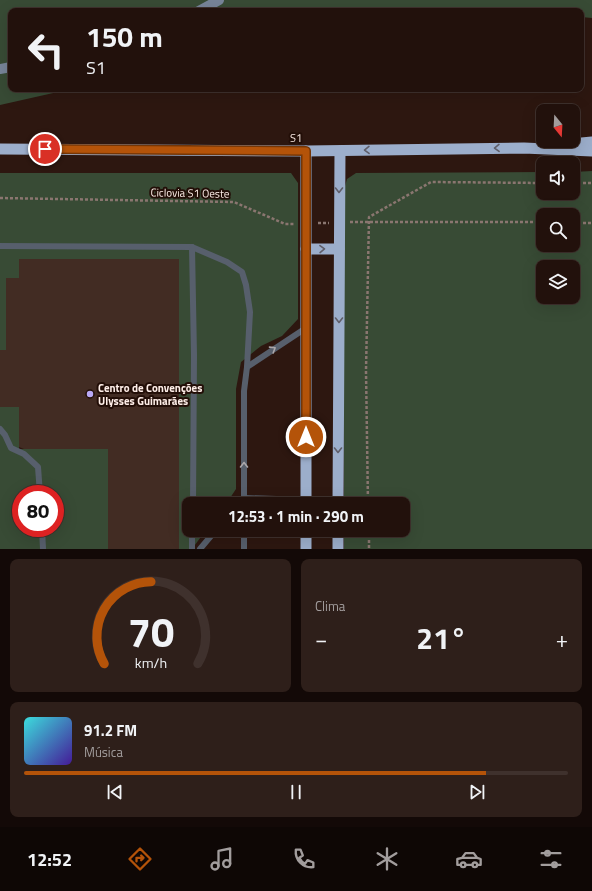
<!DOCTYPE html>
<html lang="pt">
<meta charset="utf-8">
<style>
body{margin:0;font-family:"Titillium Web",sans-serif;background:#2e1f1a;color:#f1f3f6;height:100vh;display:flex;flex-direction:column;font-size:15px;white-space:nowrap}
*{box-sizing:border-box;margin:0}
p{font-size:13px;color:#a29d9d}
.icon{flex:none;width:22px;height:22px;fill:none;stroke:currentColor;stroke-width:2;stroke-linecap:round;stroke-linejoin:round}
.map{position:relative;height:549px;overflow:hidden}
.details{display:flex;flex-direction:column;gap:10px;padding:10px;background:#130907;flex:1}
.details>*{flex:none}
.top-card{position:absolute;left:8px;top:8px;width:576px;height:84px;border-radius:8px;box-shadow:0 4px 16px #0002,0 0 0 1px #3f312d;background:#22110c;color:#f1f3f6;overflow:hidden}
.needle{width:26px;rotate:162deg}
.fabs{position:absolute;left:536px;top:104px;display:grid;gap:8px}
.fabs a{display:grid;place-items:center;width:44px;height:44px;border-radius:8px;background:#22110c;box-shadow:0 4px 16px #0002,0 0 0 1px #3f312d;font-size:20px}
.speed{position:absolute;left:12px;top:485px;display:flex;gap:8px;font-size:20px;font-weight:700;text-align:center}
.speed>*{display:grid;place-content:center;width:52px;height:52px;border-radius:50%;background:#22110c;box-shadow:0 4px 16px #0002,0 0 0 1px #3f312d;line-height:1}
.speed .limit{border:6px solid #d22;background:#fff;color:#111}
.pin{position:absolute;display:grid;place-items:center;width:34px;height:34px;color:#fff;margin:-17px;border:2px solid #fff;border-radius:50%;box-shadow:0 1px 4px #0007}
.me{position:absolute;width:44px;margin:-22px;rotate:0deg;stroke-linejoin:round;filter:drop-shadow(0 0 3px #0008)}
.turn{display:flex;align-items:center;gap:14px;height:84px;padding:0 12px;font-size:18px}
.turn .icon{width:52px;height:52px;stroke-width:2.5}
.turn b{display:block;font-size:28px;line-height:34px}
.big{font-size:30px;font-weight:700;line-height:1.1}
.details .tile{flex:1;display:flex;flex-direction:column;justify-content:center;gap:6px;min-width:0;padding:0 14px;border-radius:8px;background:#2e1f1a}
.details .dial{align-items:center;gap:0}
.dial svg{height:104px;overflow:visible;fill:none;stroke:#3f312d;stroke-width:7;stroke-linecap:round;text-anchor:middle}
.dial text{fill:#f1f3f6;stroke:none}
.song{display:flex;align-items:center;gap:12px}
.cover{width:48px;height:48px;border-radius:6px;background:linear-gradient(135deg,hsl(180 70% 55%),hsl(260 70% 35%))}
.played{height:4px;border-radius:2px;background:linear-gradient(90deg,#b45309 85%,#3f312d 85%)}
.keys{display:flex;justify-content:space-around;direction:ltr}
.heat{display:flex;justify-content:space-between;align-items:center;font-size:22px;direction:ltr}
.details .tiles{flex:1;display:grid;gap:10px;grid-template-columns:1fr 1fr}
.tile:last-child{grid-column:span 2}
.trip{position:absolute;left:182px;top:497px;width:228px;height:40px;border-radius:8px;background:#22110c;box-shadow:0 4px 16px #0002,0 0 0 1px #3f312d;font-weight:700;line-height:40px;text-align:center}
.menu{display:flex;height:64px;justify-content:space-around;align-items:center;background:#0e0705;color:#a29d9d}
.menu .icon{width:28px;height:28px}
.menu .selected{color:#b45309}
.menu b{font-size:18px;color:#f1f3f6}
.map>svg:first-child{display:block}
.green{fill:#384b35;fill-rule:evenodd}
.building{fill:#422c23}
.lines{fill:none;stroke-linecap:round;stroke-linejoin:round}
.path{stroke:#8a7670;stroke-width:2.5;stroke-dasharray:3 2;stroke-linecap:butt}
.service{stroke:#575f6c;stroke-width:6}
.secondary{stroke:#778498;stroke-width:10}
.trunk{stroke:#9caecb;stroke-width:11}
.oneway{stroke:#5f5e69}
.oneway2{stroke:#aba7aa}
.route-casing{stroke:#753606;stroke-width:10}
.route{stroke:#b45309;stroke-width:7}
.poi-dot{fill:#baaaf6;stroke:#220e07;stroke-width:1.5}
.labels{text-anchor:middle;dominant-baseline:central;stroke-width:4;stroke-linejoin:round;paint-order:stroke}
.street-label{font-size:11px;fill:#ffefe9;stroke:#220e07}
.poi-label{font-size:11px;font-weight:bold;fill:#ffefe9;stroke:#220e07;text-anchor:start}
</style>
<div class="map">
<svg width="592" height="549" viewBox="0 0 592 549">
<rect width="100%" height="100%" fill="#2d1710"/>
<g class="green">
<polygon points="0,0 592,0 592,18 581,17 581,11 11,11 11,89 71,89 0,105"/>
<path d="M592,171V549H344V530H403V504H344V190L347,179L356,173L543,172V193H573V172ZM543,215H573V245H543ZM543,267H573V297H543Z"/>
<polygon points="0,173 291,173 298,183 298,319 282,336 261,346 241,362 236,389 236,489 226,504 189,504 189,530 206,530 192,549 179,549 179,260 19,260 19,278 6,350 0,350"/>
<path d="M0,407H19V449H108V549H0ZM21,494H55V528H21Z"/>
</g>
<polygon class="building" points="19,259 179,259 179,549 108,549 108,449 24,449 19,447 19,407 0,407 0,350 6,350 6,278 19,278"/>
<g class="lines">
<g class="path">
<polyline points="573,183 592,183"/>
<polyline points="0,198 234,202 285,224 295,224"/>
<polyline points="350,222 543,222"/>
<polyline points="318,223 329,223"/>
<polyline points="573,223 592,223"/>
<polyline points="368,504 366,371 369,217 431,182 543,183"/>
<polyline points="369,530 369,549"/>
</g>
<g class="service">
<polyline points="0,246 192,247 227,262 242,272 246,285 250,312 247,367"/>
<polyline points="192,247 194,355 193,504"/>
<polyline points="0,429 5,435 11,448 24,454 38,467 40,494"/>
<polyline points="239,504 244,498 306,500"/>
<polyline points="244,504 244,391 247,367 306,328"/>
<polyline points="42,528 43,549"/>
<polyline points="192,549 192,530"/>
<polyline points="200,549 216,530"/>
<polyline points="244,549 244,530"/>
</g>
<g class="secondary">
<polyline points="199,11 219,0"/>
<polyline points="0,69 11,67"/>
</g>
<g class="trunk">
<polyline points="571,144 592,142"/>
<polyline points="0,149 306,151 524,148 592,151"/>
<polyline points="306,151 306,504"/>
<polyline points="306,249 339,249"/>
<polyline points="338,504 340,151"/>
<polyline points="306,549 306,530"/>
<polyline points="338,549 338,530"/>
</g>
</g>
<defs><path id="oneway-chevron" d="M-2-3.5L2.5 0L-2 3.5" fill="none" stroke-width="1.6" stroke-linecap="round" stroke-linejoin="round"/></defs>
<g class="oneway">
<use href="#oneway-chevron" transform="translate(497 148) rotate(179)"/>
<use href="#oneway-chevron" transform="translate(367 150) rotate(179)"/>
<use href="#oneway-chevron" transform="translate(339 190) rotate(90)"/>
<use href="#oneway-chevron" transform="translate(322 249) rotate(-1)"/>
<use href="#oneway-chevron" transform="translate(339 320) rotate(90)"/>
<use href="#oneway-chevron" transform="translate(338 450) rotate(90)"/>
</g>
<g class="oneway2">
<use href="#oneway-chevron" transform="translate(273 349) rotate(-32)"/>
<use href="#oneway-chevron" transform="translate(244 465) rotate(-90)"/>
</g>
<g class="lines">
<g class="route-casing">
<polyline id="route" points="45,149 306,151 306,437"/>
</g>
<use href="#route" class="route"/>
</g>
<circle class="poi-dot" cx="90" cy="394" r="4"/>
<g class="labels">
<g class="street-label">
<text x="296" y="138">S1</text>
<text transform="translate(190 193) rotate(1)">Ciclovia S1 Oeste</text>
</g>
<g class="poi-label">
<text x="98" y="388">Centro de Convenções<tspan x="98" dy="13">Ulysses Guimarães</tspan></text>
</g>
</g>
</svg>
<div class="fabs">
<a><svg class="needle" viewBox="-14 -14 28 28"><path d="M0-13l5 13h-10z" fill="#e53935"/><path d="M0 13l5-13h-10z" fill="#a29d9d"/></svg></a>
<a><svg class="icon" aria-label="sound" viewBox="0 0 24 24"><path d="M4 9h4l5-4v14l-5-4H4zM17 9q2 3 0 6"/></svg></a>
<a><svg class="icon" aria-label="search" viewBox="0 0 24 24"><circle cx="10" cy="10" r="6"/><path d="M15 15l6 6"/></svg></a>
<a><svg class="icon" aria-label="layers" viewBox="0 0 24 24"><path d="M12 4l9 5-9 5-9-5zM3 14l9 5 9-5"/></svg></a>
</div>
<div class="speed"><div class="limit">80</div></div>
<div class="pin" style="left:45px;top:149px;background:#d93025"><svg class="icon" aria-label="arrive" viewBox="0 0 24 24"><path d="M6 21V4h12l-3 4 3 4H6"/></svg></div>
<svg class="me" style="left:306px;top:437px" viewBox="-20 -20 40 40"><circle r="17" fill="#b45309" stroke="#fff" stroke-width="3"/><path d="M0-11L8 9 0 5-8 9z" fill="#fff"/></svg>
<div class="trip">12:53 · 1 min · 290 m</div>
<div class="top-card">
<div class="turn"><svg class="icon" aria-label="left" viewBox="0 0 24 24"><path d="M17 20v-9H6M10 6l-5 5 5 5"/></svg><div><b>150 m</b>S1</div></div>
</div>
</div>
<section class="details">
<div class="tiles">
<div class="tile dial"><svg viewBox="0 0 100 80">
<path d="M14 69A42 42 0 1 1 86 69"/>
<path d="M14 69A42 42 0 0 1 50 6" stroke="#b45309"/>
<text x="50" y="56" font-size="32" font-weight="700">70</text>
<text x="50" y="72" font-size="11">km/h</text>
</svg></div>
<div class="tile"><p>Clima</p>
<div class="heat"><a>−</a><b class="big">21°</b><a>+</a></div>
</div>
<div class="tile">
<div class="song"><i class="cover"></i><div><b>91.2 FM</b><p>Música</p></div></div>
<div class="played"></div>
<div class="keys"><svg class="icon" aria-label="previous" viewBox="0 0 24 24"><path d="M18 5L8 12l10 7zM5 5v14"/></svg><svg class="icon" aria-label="pause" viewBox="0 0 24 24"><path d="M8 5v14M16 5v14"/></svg><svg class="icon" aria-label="next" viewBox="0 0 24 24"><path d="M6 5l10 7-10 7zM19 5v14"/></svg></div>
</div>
</div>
</section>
<nav class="menu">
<b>12:52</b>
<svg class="icon selected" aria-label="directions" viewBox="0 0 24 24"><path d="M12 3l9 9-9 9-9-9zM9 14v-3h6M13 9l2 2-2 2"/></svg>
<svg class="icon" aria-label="music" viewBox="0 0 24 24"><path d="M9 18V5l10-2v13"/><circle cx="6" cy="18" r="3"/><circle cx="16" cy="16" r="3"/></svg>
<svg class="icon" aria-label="phone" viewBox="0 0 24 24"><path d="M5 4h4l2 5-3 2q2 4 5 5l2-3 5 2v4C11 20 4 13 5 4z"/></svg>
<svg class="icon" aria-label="climate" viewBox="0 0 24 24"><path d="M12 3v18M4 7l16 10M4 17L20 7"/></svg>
<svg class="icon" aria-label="car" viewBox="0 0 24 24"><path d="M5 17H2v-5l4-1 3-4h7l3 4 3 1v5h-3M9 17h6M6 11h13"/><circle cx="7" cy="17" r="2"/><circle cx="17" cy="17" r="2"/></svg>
<svg class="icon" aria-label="filters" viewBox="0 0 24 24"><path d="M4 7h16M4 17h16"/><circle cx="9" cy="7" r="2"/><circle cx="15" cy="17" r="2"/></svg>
</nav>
